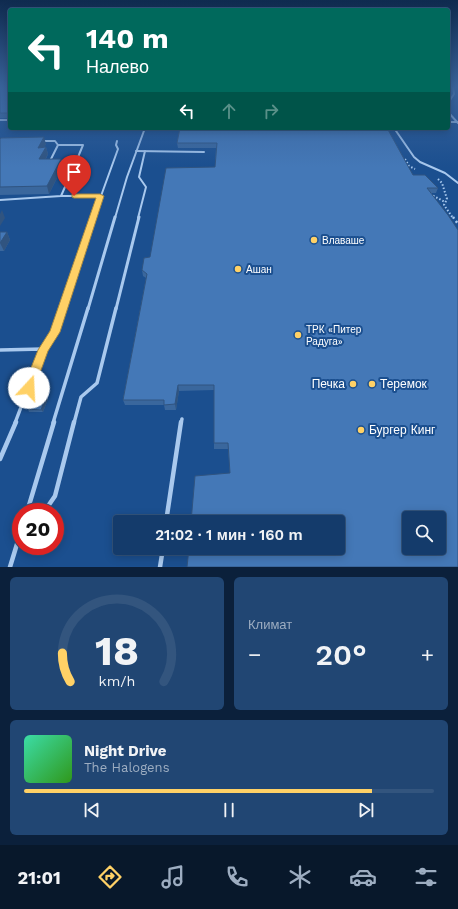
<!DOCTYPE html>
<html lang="ru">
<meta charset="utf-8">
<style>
body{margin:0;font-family:"Work Sans",sans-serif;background:#214673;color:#f1f3f6;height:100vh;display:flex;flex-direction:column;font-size:15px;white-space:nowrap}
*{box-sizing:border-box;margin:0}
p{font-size:13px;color:#9dadc1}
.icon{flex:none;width:22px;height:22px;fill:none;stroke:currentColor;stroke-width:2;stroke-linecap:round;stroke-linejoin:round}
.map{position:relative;height:567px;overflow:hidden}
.drawer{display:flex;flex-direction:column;gap:10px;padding:10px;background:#0b203b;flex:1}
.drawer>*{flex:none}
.banner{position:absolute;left:8px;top:8px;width:442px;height:122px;border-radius:4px;box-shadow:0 2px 10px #0003,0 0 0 1px #33557e;background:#00695c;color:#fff;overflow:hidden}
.buttons{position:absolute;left:402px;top:511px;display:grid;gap:8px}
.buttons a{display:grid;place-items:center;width:44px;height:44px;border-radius:4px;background:#143b6b;box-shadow:0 2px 10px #0003,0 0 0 1px #33557e;font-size:20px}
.speed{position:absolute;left:12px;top:503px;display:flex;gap:8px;font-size:20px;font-weight:700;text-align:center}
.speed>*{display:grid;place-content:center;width:52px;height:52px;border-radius:50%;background:#143b6b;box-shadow:0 2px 10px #0003,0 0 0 1px #33557e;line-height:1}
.speed .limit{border:6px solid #d22;background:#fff;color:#111}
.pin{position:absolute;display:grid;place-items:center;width:34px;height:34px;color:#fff;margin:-41px -17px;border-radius:50% 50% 50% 0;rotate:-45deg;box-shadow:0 0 4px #0007}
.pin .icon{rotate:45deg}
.me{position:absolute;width:44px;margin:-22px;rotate:20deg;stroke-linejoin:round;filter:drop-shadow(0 0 3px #0008)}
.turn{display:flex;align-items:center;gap:14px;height:84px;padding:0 12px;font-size:18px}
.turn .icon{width:52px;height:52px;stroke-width:2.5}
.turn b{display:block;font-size:28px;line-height:34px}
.lanes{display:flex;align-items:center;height:38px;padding:0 12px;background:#0003;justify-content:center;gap:20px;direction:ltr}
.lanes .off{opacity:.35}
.big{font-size:30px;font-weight:600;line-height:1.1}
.drawer .widget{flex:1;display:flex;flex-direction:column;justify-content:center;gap:6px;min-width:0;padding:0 14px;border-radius:6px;background:#214673}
.drawer .dial{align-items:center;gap:0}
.dial svg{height:104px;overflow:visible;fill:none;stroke:#33557e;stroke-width:7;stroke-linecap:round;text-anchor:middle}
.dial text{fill:#f1f3f6;stroke:none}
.song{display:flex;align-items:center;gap:12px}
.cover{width:48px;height:48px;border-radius:6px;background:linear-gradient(135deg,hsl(160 70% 55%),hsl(110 70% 35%))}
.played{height:4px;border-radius:2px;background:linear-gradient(90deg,#ffd166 85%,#33557e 85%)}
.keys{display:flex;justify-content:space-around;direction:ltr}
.heat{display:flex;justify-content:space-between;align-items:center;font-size:22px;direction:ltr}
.drawer .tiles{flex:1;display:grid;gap:10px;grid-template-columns:1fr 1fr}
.widget:last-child{grid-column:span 2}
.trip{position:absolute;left:113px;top:515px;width:232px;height:40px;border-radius:4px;background:#143b6b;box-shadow:0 2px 10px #0003,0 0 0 1px #33557e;font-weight:600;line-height:40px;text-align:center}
.tab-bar{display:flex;height:64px;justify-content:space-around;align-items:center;background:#08182b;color:#9dadc1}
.tab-bar .icon{width:28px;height:28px}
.tab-bar .on{color:#ffd166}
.tab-bar b{font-size:18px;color:#f1f3f6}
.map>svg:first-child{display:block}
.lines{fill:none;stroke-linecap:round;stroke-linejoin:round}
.path-far1{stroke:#a9c9ee;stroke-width:2;stroke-dasharray:1.5 2;stroke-linecap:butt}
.path{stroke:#a9c9ee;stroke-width:2.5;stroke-dasharray:2 3;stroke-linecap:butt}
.lane-far3{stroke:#a9c9ee;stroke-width:2}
.lane-far2{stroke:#a9c9ee;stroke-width:3}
.lane-far1{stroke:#a9c9ee;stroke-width:3.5}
.lane{stroke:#a9c9ee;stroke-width:4.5}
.wall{fill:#3a679d}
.shaded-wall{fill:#305480}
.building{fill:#4478b7;stroke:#305480;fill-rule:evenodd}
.route{fill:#ffd166;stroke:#a68842}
.poi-dot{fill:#ffd166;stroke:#1b4f8f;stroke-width:1.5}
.labels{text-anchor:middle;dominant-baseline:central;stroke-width:4;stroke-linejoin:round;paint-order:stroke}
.poi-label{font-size:10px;fill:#fff;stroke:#1b4f8f;text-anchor:start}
.near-poi-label{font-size:12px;fill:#fff;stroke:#1b4f8f;text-anchor:start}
</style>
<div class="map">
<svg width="458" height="567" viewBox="0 0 458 567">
<rect width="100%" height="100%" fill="#1b4f8f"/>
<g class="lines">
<g class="path-far1">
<polyline points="405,159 409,166 415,169"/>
<polyline points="438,179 442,183 447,199 444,205 453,218"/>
<polyline points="430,194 445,202"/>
</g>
<polyline class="path" points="453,217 458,224"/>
<g class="lane-far3">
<polyline points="448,103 454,94 453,87"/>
<polyline points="448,112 458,123"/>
<polyline points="0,120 10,120"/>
<polyline points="448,122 458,122"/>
<polyline points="394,128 414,157 420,162 445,173 458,183"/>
<polyline points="111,130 112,128"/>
<polyline points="42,141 55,141 58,145"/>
<polygon points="58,145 83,145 76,162 49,163"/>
<polyline points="136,151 204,152"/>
<polyline points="61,196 100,196"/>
<polyline points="0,200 61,196 76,162"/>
<polyline points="93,218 118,149 116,145 117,141"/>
<polyline points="115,218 127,177 145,128"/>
<polyline points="138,218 146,187 139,177 145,151"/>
</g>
<g class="lane-far2">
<polyline points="63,309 93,217"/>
<polyline points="88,309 115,217"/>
<polyline points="116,309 139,217"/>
</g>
<g class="lane-far1">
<polyline points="43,349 55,332 63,308"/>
<polyline points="0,350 43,349 15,423"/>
<polyline points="53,423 88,308"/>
<polyline points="74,423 81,397 97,383 116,308"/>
<polyline points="181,423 182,419"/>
</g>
<g class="lane">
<polyline points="0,459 16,422"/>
<polyline points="27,512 54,422"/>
<polyline points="44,512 55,496 74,422"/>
<polyline points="166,522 181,422"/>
<polyline points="10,567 21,531"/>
<polyline points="160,567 163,548"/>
</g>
</g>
<g class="wall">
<rect x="0" y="87" width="10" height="31"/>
<polygon points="180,128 413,175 438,188 436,193 431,193 230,473 228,449 214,449 214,390 179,391 176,410 165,410 164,405 125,405 123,400 146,278 143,276 142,270 150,257 215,167 216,148 178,148 177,143"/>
<polygon points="0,139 46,144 44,147 46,147 48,154 46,159 61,159 63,166 49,194 0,195"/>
<polygon points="0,232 7,232 10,240 4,251 0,251"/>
<polygon points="48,399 43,412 29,412 28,409"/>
</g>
<g class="shaded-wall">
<polygon points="44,137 46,144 40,155 38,148"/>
<polygon points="46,147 48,154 42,166 39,159"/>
<polygon points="61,159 63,166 49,194 47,186"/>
<polygon points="2,210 5,218 0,226 0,214"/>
<polygon points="7,232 10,240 4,251 0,243"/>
<polygon points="178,385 179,391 176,410 175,404"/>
<polygon points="46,396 48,399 43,412 41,410"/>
</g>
<g class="building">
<rect x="0" y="87" width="10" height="26"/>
<path d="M180,128H387L413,175H425L438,188H427L448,215L458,230V567H187L189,548H338V522H191L195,476L230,473L228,443H214V385H178L175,404L164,405V400H123L147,274L142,270L144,258L150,257L166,168L215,167L217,143H177ZM409,518H439V548H409Z"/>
<polygon points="44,137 38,148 46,147 39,159 61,159 47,186 0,187 0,139 1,138"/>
<polygon points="0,232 7,232 0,243"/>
<polygon points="33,396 46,396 41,410 28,409"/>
</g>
<linearGradient id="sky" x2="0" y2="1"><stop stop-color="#0f2b4f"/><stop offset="0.52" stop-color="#39639b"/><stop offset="1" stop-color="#39639b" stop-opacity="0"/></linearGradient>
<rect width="458" height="167" fill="url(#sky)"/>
<polygon class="route" points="72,194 100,194 104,196 60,332 48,351 33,392 29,393 25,392 23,388 38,350 50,331 96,198 74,198 72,197"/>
<g class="poi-dot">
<circle cx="314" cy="240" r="4"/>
<circle cx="238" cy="269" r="4"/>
<circle cx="298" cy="335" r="4"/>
<circle cx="353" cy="384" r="4"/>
<circle cx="372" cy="384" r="4"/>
<circle cx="361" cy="430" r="4"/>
</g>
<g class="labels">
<g class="poi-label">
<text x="322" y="240">Влаваше</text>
<text x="246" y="269">Ашан</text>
<text x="306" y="329">ТРК «Питер<tspan x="306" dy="12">Радуга»</tspan></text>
</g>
<g class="near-poi-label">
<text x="345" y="384" text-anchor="end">Печка</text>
<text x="380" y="384">Теремок</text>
<text x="369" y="430">Бургер Кинг</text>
</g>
</g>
</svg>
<div class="buttons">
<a><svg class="icon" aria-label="search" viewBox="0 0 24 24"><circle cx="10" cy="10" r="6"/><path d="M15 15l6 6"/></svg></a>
</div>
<div class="speed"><div class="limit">20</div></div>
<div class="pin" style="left:74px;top:196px;background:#d93025"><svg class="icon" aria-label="arrive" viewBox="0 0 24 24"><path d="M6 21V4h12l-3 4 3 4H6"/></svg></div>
<svg class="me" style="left:29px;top:388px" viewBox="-20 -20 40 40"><circle r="19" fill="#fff"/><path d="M0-13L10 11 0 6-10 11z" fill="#ffd166"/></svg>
<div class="trip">21:02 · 1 мин · 160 m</div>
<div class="banner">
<div class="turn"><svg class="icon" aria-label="left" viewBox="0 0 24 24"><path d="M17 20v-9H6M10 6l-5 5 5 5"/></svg><div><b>140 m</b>Налево</div></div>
<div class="lanes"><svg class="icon" aria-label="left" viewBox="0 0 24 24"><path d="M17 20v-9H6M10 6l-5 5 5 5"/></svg><svg class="icon off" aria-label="ahead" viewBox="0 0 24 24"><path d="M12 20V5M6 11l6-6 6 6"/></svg><svg class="icon off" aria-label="right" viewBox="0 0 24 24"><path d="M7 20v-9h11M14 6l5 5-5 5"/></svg></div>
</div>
</div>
<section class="drawer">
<div class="tiles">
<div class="widget dial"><svg viewBox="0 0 100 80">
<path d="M14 69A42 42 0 1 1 86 69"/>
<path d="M14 69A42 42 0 0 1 8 47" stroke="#ffd166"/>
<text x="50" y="56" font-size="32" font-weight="700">18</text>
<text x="50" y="72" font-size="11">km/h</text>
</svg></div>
<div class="widget"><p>Климат</p>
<div class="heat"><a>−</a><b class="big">20°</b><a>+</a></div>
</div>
<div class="widget">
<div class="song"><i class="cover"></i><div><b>Night Drive</b><p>The Halogens</p></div></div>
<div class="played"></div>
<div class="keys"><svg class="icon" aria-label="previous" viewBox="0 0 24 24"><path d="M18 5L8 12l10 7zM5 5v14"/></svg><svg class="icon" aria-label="pause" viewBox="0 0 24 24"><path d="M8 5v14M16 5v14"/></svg><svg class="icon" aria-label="next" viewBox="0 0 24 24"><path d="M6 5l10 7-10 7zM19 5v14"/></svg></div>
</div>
</div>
</section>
<nav class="tab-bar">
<b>21:01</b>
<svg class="icon on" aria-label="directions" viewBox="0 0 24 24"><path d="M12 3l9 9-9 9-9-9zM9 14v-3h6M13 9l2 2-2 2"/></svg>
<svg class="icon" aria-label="music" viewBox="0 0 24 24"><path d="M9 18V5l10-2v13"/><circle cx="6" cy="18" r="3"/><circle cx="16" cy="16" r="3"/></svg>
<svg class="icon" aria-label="phone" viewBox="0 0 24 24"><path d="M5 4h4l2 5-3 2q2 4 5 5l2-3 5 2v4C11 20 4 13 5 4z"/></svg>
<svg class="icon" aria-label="climate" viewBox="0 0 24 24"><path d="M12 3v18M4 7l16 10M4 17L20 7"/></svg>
<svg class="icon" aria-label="car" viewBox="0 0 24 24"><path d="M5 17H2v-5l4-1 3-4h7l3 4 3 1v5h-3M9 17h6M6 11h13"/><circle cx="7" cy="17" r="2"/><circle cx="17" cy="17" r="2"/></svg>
<svg class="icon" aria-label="filters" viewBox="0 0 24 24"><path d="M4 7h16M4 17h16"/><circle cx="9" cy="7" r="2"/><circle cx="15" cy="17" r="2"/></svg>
</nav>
